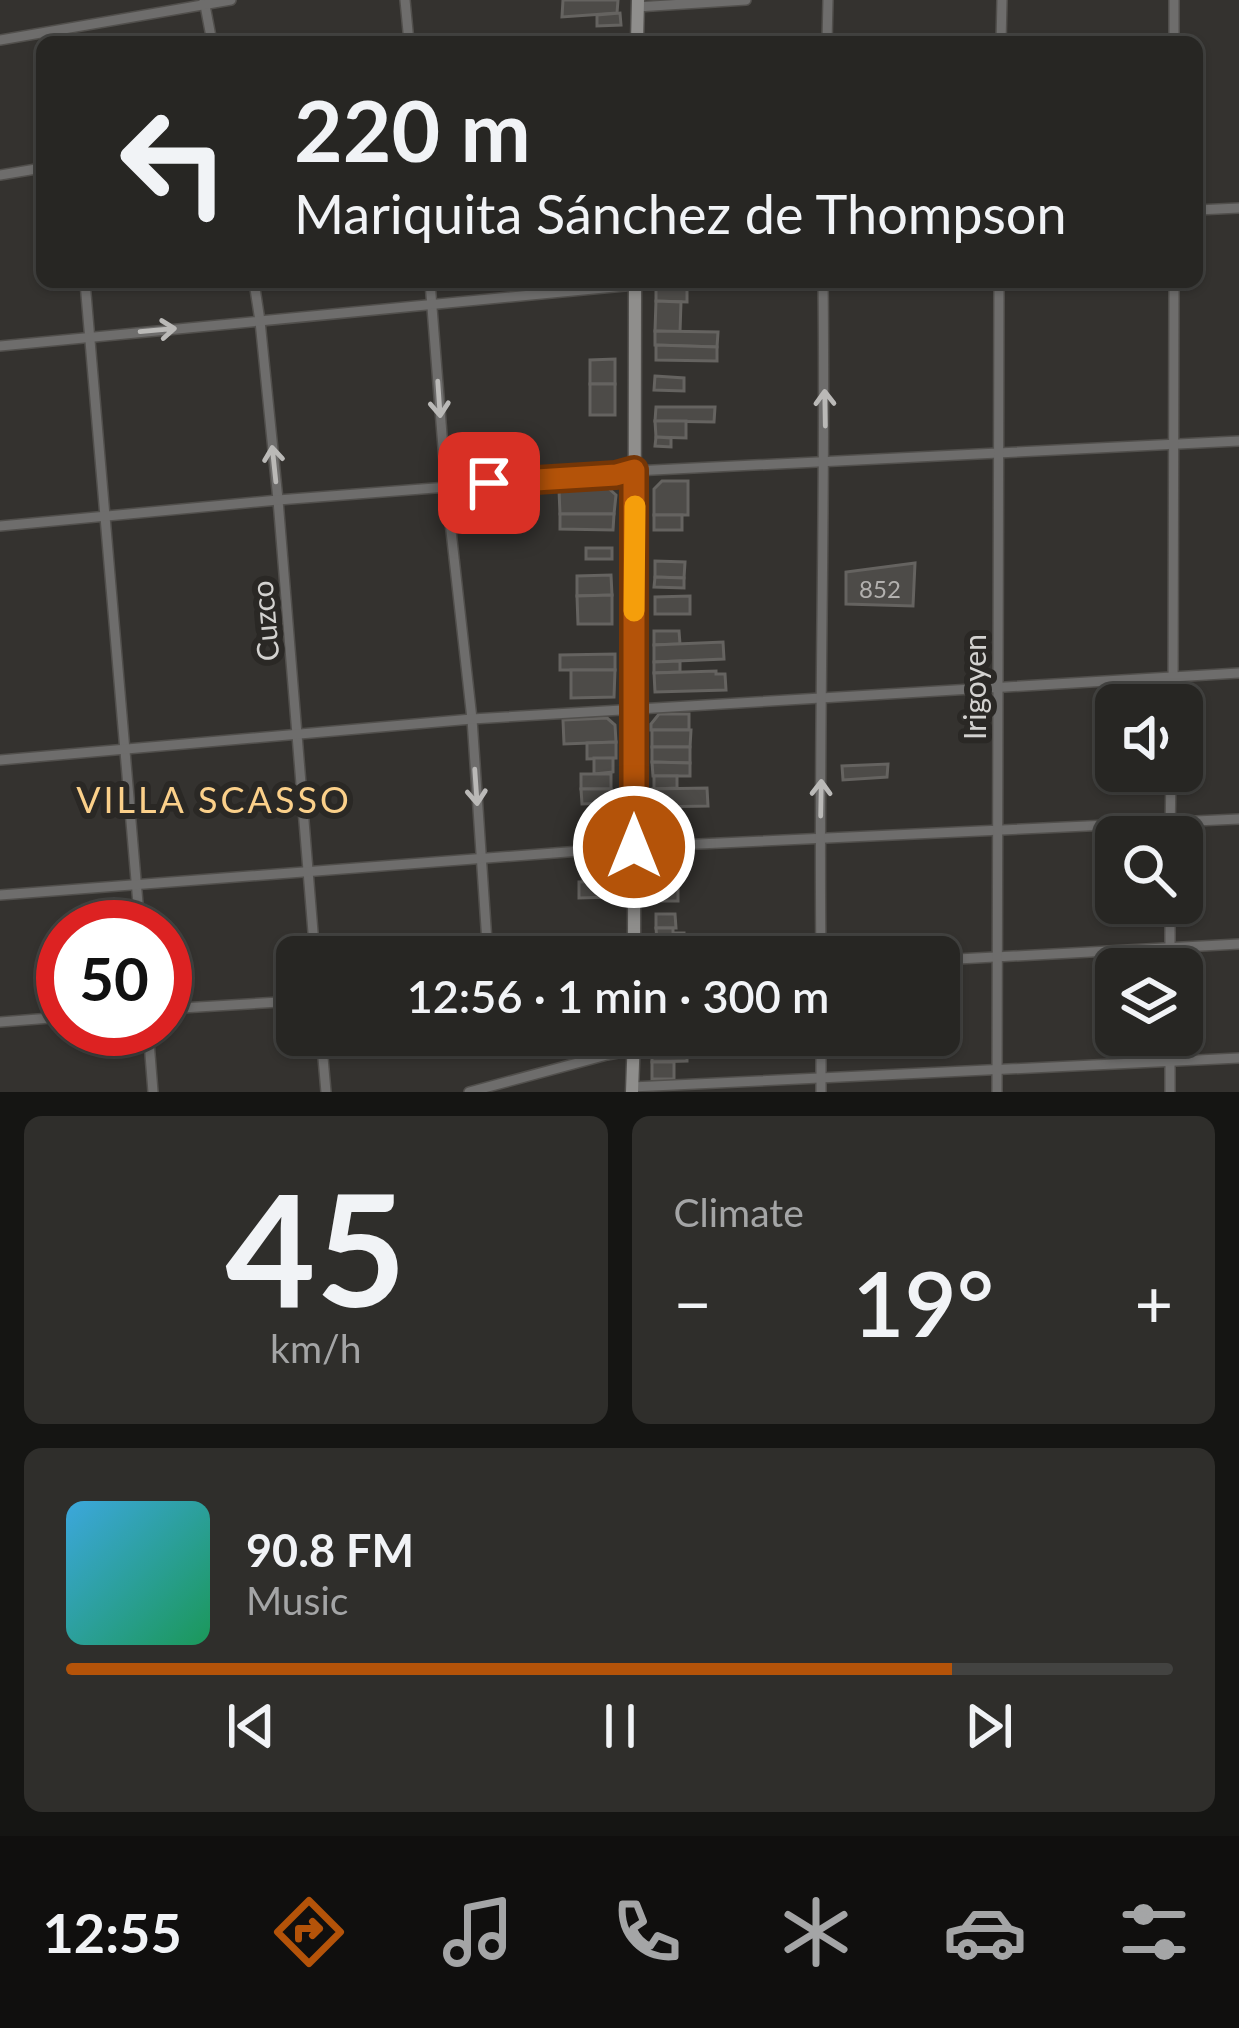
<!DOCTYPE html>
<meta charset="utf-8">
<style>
body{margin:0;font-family:Lato,sans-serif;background:#2f2e2b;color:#f1f3f6;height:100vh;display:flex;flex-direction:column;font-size:45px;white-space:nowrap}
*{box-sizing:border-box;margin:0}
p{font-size:39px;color:#a4a5a6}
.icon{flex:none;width:66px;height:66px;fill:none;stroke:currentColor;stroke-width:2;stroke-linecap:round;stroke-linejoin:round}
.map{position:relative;height:1092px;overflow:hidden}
.panel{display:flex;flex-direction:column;gap:24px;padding:24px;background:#151513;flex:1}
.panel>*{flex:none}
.top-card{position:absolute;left:36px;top:36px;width:1167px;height:252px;border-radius:18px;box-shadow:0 3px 9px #0004,0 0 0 3px #434341;background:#272623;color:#f1f3f6;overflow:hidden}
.controls{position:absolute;left:1095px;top:684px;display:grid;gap:24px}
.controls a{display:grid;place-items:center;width:108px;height:108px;border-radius:18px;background:#272623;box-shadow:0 3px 9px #0004,0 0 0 3px #434341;font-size:60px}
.speed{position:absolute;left:36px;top:900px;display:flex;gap:24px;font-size:60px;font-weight:700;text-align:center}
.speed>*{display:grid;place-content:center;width:156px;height:156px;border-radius:50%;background:#272623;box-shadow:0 3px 9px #0004,0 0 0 3px #434341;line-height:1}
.speed .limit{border:18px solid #d22;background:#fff;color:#111}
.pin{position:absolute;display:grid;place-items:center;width:102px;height:102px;color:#fff;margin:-51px;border-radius:24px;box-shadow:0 6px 18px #0006}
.me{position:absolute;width:132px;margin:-66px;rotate:0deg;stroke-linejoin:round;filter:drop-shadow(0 0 9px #0008)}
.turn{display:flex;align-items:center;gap:42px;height:252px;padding:0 60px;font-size:54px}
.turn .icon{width:156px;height:156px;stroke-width:2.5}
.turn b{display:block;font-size:84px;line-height:102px}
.big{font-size:90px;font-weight:600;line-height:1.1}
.panel .card{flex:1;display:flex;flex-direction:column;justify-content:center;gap:18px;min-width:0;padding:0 42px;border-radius:18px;background:#2f2e2b}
.panel .dial{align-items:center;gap:0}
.dial b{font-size:156px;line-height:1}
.song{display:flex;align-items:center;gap:36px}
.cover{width:144px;height:144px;border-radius:18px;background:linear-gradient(135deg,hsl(200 70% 55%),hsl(150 70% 35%))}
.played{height:12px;border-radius:6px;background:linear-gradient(90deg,#b45309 80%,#434341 80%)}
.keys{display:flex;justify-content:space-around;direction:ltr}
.heat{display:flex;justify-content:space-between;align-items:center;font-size:66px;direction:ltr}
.panel .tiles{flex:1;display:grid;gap:24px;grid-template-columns:1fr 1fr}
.card:last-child{grid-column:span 2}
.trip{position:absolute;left:276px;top:936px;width:684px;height:120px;border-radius:18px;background:#272623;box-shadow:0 3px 9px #0004,0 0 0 3px #434341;font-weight:600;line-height:120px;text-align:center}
.tabs{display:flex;height:192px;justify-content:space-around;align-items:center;background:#100f0e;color:#a4a5a6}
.tabs .icon{width:84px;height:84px}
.tabs .active{color:#b45309}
.tabs b{font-size:54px;color:#f1f3f6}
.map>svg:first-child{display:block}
.building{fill:#4d4b48;stroke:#656360;stroke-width:3}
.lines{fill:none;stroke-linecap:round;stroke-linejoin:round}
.street-casing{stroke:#514f4c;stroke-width:12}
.secondary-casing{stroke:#514f4c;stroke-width:15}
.street{stroke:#6e6d6c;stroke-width:9}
.secondary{stroke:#8f8e8c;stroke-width:12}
.oneway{stroke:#bab9b7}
.route-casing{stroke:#753606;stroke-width:30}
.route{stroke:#b45309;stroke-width:21}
.slow{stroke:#f59e0b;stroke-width:21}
.labels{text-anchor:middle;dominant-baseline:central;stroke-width:12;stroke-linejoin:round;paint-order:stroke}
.number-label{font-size:24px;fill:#b2b0ae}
.street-label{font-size:30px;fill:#d3d2d0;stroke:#2a2825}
.quarter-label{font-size:36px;letter-spacing:3px;fill:#fbd08a;stroke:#2a2825}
</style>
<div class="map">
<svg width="1239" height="1092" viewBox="0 0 1239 1092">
<rect width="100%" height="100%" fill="#34322f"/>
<g class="building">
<polygon points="563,0 618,0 617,13 562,17"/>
<polygon points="620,13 621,25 597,26 597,15"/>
<polygon points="656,286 687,287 687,302 656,301"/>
<polygon points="656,301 681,302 680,332 655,331"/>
<polygon points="655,331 718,332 717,347 655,345"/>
<polygon points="656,345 717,347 717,361 656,360"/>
<polygon points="615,359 615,384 590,384 590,360"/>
<polygon points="655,376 684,378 684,391 654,390"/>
<rect x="590" y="384" width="25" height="31"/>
<polygon points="656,407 715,407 714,422 655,421"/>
<polygon points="655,421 686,421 686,438 656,437"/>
<polygon points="656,437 671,438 671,447 655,446"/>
<polygon points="662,481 688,481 688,515 654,515 654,489"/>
<polygon points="606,486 616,495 614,514 560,514 559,490"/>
<polygon points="560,514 614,514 613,530 560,529"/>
<rect x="654" y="515" width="28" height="15"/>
<rect x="586" y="548" width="26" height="11"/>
<polygon points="655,561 685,562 684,578 655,577"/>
<polygon points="915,563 913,606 846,604 846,572"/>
<polygon points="611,575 612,595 577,596 577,576"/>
<polygon points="655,577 684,578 684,588 654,587"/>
<polygon points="612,595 612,624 578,624 577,596"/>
<polygon points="690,596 690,614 655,614 655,597"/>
<polygon points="654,631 679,631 680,644 654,645"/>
<polygon points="723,642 724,659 654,662 654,645"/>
<polygon points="615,654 615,670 560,670 560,655"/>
<polygon points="680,661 680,672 654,673 654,662"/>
<polygon points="571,670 615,670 614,697 571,698"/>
<polygon points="716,671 716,674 725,674 726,690 655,692 654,673"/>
<polygon points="659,714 689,714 689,730 651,730 651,724"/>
<polygon points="607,718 615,725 616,742 564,744 563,720"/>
<polygon points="652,730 691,730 690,747 652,747"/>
<polygon points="616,742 616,758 587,759 587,743"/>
<polygon points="652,747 690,747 690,763 652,762"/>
<polygon points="594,758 613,758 613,772 594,774"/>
<polygon points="652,762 690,763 690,776 653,776"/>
<polygon points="888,764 887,777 843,780 842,766"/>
<rect x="581" y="774" width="30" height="15"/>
<polygon points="654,776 677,776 677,788 654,789"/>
<polygon points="707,788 708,806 653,807 652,789"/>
<polygon points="581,789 611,789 612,803 582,804"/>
<polygon points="675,806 675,836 658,836 653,830 653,807"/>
<polygon points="618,819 619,837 613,844 587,844 587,820"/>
<polygon points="660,858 678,858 678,874 653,874 654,865"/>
<polygon points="605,863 612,871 612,881 583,882 583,864"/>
<rect x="655" y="874" width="23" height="13"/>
<polygon points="612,881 613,897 579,898 579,882"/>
<polygon points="655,887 678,887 678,901 654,901"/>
<polygon points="656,914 675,914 676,928 656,928"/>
<polygon points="656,928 673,928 673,933 684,933 684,942 657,942"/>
<polygon points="612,945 613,957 569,957 568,947"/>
<polygon points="576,1035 612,1035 612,1045 567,1056 564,1037"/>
<polygon points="652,1048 687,1048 687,1061 652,1062"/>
<rect x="652" y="1062" width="22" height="17"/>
</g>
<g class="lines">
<g class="street-casing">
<g id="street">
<polyline points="204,0 212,42"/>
<polyline points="405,0 409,42"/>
<polyline points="1174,0 1174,42"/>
<polyline points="637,7 746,0"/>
<polyline points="0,40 231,0"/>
<polyline points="827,42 828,0"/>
<polyline points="1001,42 1002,0"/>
<polyline points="0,175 42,168"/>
<polyline points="1197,210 1239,208"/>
<polyline points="85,282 140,927"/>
<polyline points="254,282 260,321 278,500 315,957"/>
<polyline points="430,282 446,486 472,719 488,957"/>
<polyline points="0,346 635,285"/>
<polyline points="0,526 278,500 616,474 634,471 1239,441"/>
<polyline points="1173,705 1174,282"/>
<polyline points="0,760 472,719 1239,673"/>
<polyline points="1170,837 1171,771"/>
<polyline points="0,895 633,847 1239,819"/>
<path d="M821,957C818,732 826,507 823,282"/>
<polyline points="939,960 1239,944"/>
<polyline points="1170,969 1170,903"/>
<polyline points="165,1009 297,1001"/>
<polyline points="0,1022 63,1017"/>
<polyline points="148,1029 153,1092"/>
<polyline points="321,1035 326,1092"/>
<polyline points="1170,1035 1170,1092"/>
<polyline points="632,1087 1239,1058"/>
<polyline points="469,1092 607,1055 633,1050"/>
<polyline points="821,1092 821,1035"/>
<polyline points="997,1092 999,282"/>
</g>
</g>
<g class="secondary-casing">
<g id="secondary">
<polyline points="637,42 638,0"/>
<polyline points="634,957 635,282"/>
<polyline points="632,1092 634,1035"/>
</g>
</g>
<use href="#street" class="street"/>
<use href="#secondary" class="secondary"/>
</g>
<defs><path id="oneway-shaft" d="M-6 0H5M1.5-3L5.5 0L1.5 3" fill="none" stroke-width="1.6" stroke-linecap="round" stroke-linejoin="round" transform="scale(3)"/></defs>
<g class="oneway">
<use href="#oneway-shaft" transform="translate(158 330) rotate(-5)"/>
<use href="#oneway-shaft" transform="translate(439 399) rotate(86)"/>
<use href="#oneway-shaft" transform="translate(825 408) rotate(-91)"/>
<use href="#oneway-shaft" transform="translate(274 464) rotate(-96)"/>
<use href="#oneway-shaft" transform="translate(476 787) rotate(86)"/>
<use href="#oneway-shaft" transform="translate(821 798) rotate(-89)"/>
</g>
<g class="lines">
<g class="route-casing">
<polyline id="route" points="489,483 616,475 634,470 634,847"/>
</g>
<use href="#route" class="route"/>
<polyline class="slow" points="634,611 635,506"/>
</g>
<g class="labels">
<g class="number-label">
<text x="880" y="588">852</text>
</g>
<g class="street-label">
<text transform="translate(264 621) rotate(-95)">Cuzco</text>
<text transform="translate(974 687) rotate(-90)">Irigoyen</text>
</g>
<g class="quarter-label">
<text x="214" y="799">VILLA SCASSO</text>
</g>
</g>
</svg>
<div class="controls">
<a><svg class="icon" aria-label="sound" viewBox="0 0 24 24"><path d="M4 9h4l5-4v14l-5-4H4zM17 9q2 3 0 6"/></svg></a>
<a><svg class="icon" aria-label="search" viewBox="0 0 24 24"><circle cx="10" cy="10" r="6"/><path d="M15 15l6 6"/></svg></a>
<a><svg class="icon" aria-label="layers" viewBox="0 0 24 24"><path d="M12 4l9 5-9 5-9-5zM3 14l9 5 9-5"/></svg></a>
</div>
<div class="speed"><div class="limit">50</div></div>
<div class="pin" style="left:489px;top:483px;background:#d93025"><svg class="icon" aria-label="arrive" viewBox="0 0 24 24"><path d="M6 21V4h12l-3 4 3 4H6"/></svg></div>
<svg class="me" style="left:634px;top:847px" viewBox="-20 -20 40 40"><circle r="17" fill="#b45309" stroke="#fff" stroke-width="3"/><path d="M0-11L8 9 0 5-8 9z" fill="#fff"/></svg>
<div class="trip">12:56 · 1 min · 300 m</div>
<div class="top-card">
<div class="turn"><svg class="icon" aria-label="left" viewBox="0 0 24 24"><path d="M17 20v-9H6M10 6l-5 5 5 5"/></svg><div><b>220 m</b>Mariquita Sánchez de Thompson</div></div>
</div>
</div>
<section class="panel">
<div class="tiles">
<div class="card dial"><b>45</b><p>km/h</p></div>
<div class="card"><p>Climate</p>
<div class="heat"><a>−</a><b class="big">19°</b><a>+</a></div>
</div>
<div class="card">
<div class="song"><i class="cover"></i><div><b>90.8 FM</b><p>Music</p></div></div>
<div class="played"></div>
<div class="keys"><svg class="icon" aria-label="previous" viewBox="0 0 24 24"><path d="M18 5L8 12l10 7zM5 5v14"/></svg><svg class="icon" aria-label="pause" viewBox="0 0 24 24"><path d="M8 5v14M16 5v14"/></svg><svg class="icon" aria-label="next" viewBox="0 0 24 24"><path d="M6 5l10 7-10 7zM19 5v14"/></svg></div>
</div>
</div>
</section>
<nav class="tabs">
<b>12:55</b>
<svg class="icon active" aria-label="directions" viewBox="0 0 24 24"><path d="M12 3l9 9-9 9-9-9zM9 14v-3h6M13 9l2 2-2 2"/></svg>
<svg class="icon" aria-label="music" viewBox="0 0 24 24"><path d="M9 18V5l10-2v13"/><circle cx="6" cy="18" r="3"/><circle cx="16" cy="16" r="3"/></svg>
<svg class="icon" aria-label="phone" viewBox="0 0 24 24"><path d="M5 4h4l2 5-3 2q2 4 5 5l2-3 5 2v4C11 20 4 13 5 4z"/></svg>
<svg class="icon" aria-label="climate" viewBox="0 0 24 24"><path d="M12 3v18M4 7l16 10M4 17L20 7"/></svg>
<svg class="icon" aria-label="car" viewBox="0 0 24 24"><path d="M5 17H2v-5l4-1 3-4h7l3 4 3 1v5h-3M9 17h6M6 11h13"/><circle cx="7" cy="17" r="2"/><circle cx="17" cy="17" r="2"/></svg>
<svg class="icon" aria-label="filters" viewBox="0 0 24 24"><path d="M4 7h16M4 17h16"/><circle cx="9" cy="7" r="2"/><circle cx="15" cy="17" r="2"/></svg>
</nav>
